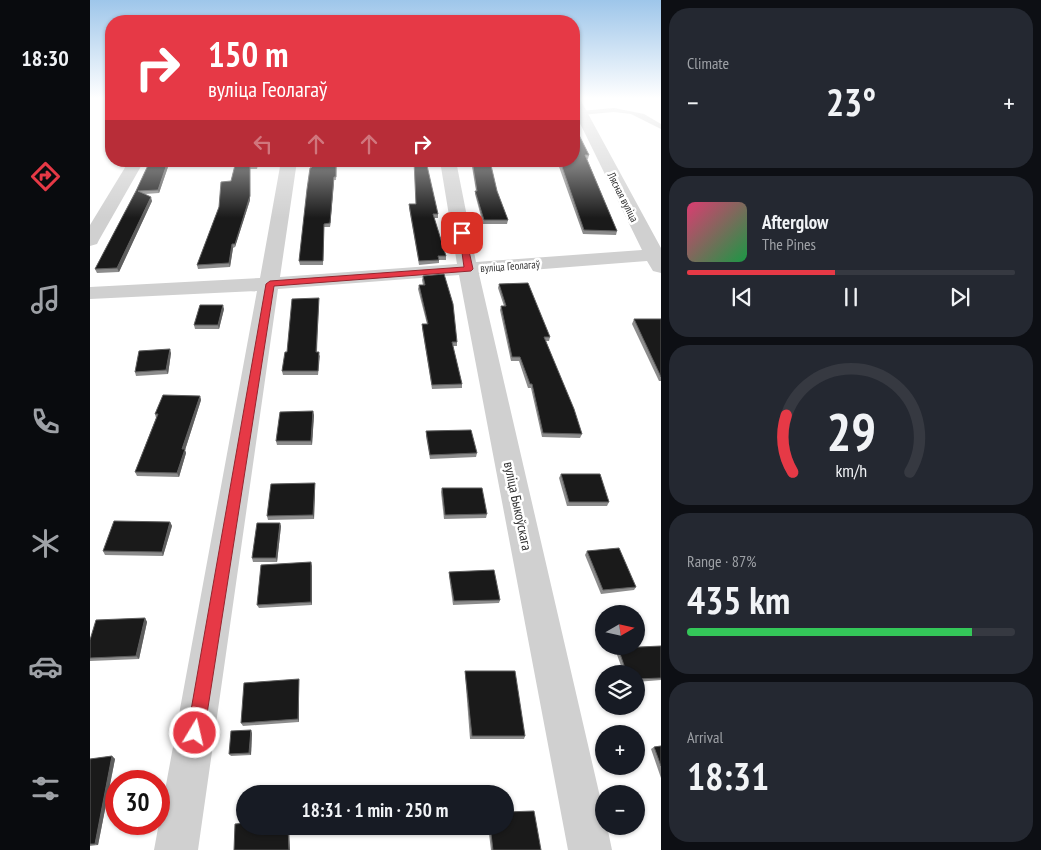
<!DOCTYPE html>
<meta charset="utf-8">
<style>
body{margin:0;font-family:"PT Sans Narrow",sans-serif;background:#242831;color:#f1f3f6;height:100vh;display:flex;flex-direction:column;font-size:19px;white-space:nowrap}
*{box-sizing:border-box;margin:0}
p{font-size:16px;color:#9ea1a6}
.icon{flex:none;width:28px;height:28px;fill:none;stroke:currentColor;stroke-width:2;stroke-linecap:round;stroke-linejoin:round}
.map{position:relative;flex:1;overflow:hidden}
.side{display:flex;flex-direction:column;gap:8px;padding:8px;background:#0d0f14;width:380px}
.side>*{flex:none}
.guide{position:absolute;left:15px;top:15px;width:475px;height:152px;border-radius:20px;box-shadow:0 1px 4px #0004;background:#e63946;color:#fff;overflow:hidden}
.needle{width:32px;rotate:81deg}
.fabs{position:absolute;left:505px;top:605px;display:grid;gap:10px}
.fabs a{display:grid;place-items:center;width:50px;height:50px;border-radius:50%;background:#171b24;box-shadow:0 1px 4px #0004;font-size:25px}
.speed{position:absolute;left:15px;top:770px;display:flex;gap:10px;font-size:25px;font-weight:700;text-align:center}
.speed>*{display:grid;place-content:center;width:65px;height:65px;border-radius:50%;background:#171b24;box-shadow:0 1px 4px #0004;line-height:1}
.speed .limit{border:8px solid #d22;background:#fff;color:#111}
.pin{position:absolute;display:grid;place-items:center;width:42px;height:42px;color:#fff;margin:-21px;border-radius:10px;box-shadow:0 2px 8px #0006}
.me{position:absolute;width:55px;margin:-28px;rotate:9deg;stroke-linejoin:round;filter:drop-shadow(0 0 4px #0008)}
.turn{display:flex;align-items:center;gap:18px;height:105px;padding:0 20px;font-size:22px}
.turn .icon{width:65px;height:65px;stroke-width:2.5}
.turn b{display:block;font-size:35px;line-height:42px}
.lanes{display:flex;align-items:center;height:48px;padding:0 20px;background:#0003;justify-content:center;gap:25px;direction:ltr}
.lanes .off{opacity:.35}
.big{font-size:38px;font-weight:600;line-height:1.1}
.side .card{flex:1;display:flex;flex-direction:column;justify-content:center;gap:8px;min-width:0;padding:0 18px;border-radius:20px;background:#242831}
.side .dial{align-items:center;gap:0}
.dial svg{height:130px;overflow:visible;fill:none;stroke:#363941;stroke-width:7;stroke-linecap:round;text-anchor:middle}
.dial text{fill:#f1f3f6;stroke:none}
.song{display:flex;align-items:center;gap:15px}
.cover{width:60px;height:60px;border-radius:8px;background:linear-gradient(135deg,hsl(340 70% 55%),hsl(140 70% 35%))}
.played{height:5px;border-radius:2px;background:linear-gradient(90deg,#e63946 45%,#363941 45%)}
.keys{display:flex;justify-content:space-around;direction:ltr}
.heat{display:flex;justify-content:space-between;align-items:center;font-size:28px;direction:ltr}
.charge{height:8px;border-radius:4px;background:linear-gradient(90deg,#34c759 87%,#363941 0)}
.trip{position:absolute;left:146px;top:785px;width:278px;height:50px;border-radius:25px;background:#171b24;box-shadow:0 1px 4px #0004;font-weight:600;line-height:50px;text-align:center}
main{display:flex;flex:1;min-height:0}
.menu{display:flex;flex-direction:column;width:90px;justify-content:space-around;align-items:center;background:#090b0e;color:#9ea1a6}
.menu .icon{width:35px;height:35px}
.menu .current{color:#e63946}
.menu b{font-size:22px;color:#f1f3f6}
.map>svg:first-child{display:block}
.lines{fill:none;stroke-linecap:round;stroke-linejoin:round}
.service{fill:#d0d0d0;fill-rule:evenodd}
.minor{fill:#d0d0d0;fill-rule:evenodd}
.wall{fill:#8c8c8c}
.shaded-wall{fill:#5f5f5f}
.building{fill:#1a1a1a;stroke:#5f5f5f}
.route{fill:#e63946;stroke:#96252e}
.labels{text-anchor:middle;dominant-baseline:central;stroke-width:5;stroke-linejoin:round;paint-order:stroke}
.far-street-label{font-size:11px;fill:#333;stroke:#fff}
.street-label{font-size:14px;fill:#333;stroke:#fff}
</style>
<main>
<nav class="menu">
<b>18:30</b>
<svg class="icon current" aria-label="directions" viewBox="0 0 24 24"><path d="M12 3l9 9-9 9-9-9zM9 14v-3h6M13 9l2 2-2 2"/></svg>
<svg class="icon" aria-label="music" viewBox="0 0 24 24"><path d="M9 18V5l10-2v13"/><circle cx="6" cy="18" r="3"/><circle cx="16" cy="16" r="3"/></svg>
<svg class="icon" aria-label="phone" viewBox="0 0 24 24"><path d="M5 4h4l2 5-3 2q2 4 5 5l2-3 5 2v4C11 20 4 13 5 4z"/></svg>
<svg class="icon" aria-label="climate" viewBox="0 0 24 24"><path d="M12 3v18M4 7l16 10M4 17L20 7"/></svg>
<svg class="icon" aria-label="car" viewBox="0 0 24 24"><path d="M5 17H2v-5l4-1 3-4h7l3 4 3 1v5h-3M9 17h6M6 11h13"/><circle cx="7" cy="17" r="2"/><circle cx="17" cy="17" r="2"/></svg>
<svg class="icon" aria-label="filters" viewBox="0 0 24 24"><path d="M4 7h16M4 17h16"/><circle cx="9" cy="7" r="2"/><circle cx="15" cy="17" r="2"/></svg>
</nav>
<div class="map">
<svg width="571" height="850" viewBox="0 0 571 850">
<rect width="100%" height="100%" fill="#fff"/>
<g class="lines">
<polygon class="service" points="524,108 554,114 571,124 571,129 541,114 524,112 491,115 488,113 491,111"/>
<g class="minor">
<polygon points="484,99 490,99 571,248 571,273 563,271 557,261 389,274 514,814 514,826 517,826 522,850 478,850 369,275 188,289 108,850 64,850 167,291 0,299 0,287 170,278 191,161 207,161 190,277 367,264 350,161 366,161 386,262 552,250 484,111"/>
<polygon points="39,161 54,161 9,240 7,244 0,246 0,225"/>
</g>
</g>
<g class="wall">
<polygon points="485,136 499,155 498,159 497,159 527,231 526,235 493,234 468,164 469,161 484,161"/>
<polygon points="60,161 80,161 69,193 55,194 62,201 29,272 7,273 5,269 46,191"/>
<polygon points="146,161 169,161 167,169 160,169 160,200 145,247 143,248 140,267 108,269 107,265 129,207 141,181"/>
<polygon points="247,161 246,180 244,180 240,227 234,227 233,265 210,265 209,261 222,167"/>
<polygon points="381,161 400,161 407,191 418,220 417,224 393,224 385,194 385,191 386,191"/>
<polygon points="319,204 348,214 348,218 344,218 356,256 356,260 349,260 349,263 329,265 319,208"/>
<polygon points="333,276 367,342 367,346 363,346 372,384 372,388 342,389 332,328 332,324 337,324 328,289 329,285 333,285 332,280"/>
<polygon points="409,284 460,337 459,341 456,341 492,434 490,438 452,437 441,388 438,388 429,361 421,361 410,310 411,306 414,306 408,288"/>
<polygon points="229,302 227,352 230,356 228,375 193,375 192,371 197,352"/>
<polygon points="134,309 129,329 105,329 104,325"/>
<polygon points="544,319 571,319 571,381 569,381 542,324"/>
<polygon points="81,353 78,374 46,376 45,372"/>
<polygon points="110,396 111,400 95,450 96,453 89,477 47,476 45,472 66,418 65,414"/>
<polygon points="224,415 222,445 187,445 186,441"/>
<polygon points="336,431 387,453 386,457 340,459 336,436"/>
<polygon points="471,474 519,502 517,506 477,506 469,478"/>
<polygon points="225,487 224,519 178,520 177,516"/>
<polygon points="352,488 397,514 396,518 354,519 351,492"/>
<polygon points="80,522 82,526 73,556 15,555 13,551"/>
<polygon points="191,526 187,562 163,562 162,558"/>
<polygon points="497,551 546,587 544,590 511,594 495,555"/>
<polygon points="222,566 222,605 169,608 167,605"/>
<polygon points="359,572 410,600 409,603 363,605 359,576"/>
<polygon points="55,618 57,622 49,659 0,661 0,640"/>
<polygon points="571,646 571,680 546,682 546,674 534,674 526,652 528,648"/>
<polygon points="375,671 435,736 434,739 380,739 375,674"/>
<polygon points="209,682 209,722 153,726 151,723"/>
<polygon points="162,733 161,755 141,756 139,754"/>
<polygon points="571,746 571,778 561,749 564,747"/>
<polygon points="22,756 25,759 8,845 0,846 0,759"/>
<polygon points="398,826 415,826 451,850 401,850"/>
</g>
<g class="shaded-wall">
<polygon points="78,161 80,161 69,193 68,190"/>
<polygon points="160,166 160,200 145,247 145,244"/>
<polygon points="244,177 244,180 240,227 240,223"/>
<polygon points="61,197 62,201 29,272 27,268"/>
<polygon points="142,244 143,248 140,267 139,263"/>
<polygon points="133,305 134,309 129,329 128,325"/>
<polygon points="80,349 81,353 78,374 76,370"/>
<polygon points="110,396 111,400 95,450 96,453 89,477 87,473 92,449"/>
<polygon points="223,411 224,415 222,445 221,441"/>
<polygon points="225,483 225,487 224,519 223,515"/>
<polygon points="80,522 82,526 73,556 72,552"/>
<polygon points="190,523 191,526 187,562 186,558"/>
<polygon points="221,562 222,566 222,605 221,602"/>
<polygon points="55,618 57,622 49,659 46,656"/>
<polygon points="209,679 209,722 208,719"/>
<polygon points="161,730 162,733 161,755 159,753"/>
<polygon points="22,756 25,759 8,845 5,844"/>
<polygon points="198,826 199,826 200,850 199,850"/>
</g>
<g class="building">
<polygon points="484,133 485,136 489,135 499,155 495,155 527,231 494,230 470,161 484,161"/>
<polygon points="60,161 78,161 68,190 48,191 61,197 27,268 5,269 46,191"/>
<polygon points="146,161 168,161 167,166 160,166 160,196 145,244 142,244 139,263 107,265 129,207 131,182 141,181"/>
<polygon points="222,161 246,161 246,177 244,177 240,223 234,224 233,261 209,261 217,189 220,168 222,167"/>
<polygon points="324,161 336,161 348,214 343,214 356,256 348,256 349,260 329,261 319,204 326,204"/>
<polygon points="382,161 400,161 407,191 418,220 394,220 385,191 387,191"/>
<polygon points="354,274 363,304 367,342 362,342 372,384 342,385 332,324 338,324 329,285 335,285 333,276"/>
<polygon points="438,283 460,337 454,337 484,409 492,434 453,433 442,384 440,384 430,357 422,357 411,306 416,306 409,284"/>
<polygon points="229,298 226,352 229,352 228,371 192,371 195,352 197,352 202,299"/>
<polygon points="110,305 133,305 128,325 104,325"/>
<polygon points="544,319 571,319 571,377"/>
<polygon points="80,349 76,370 45,372 49,351"/>
<polygon points="73,395 110,396 92,449 95,449 87,473 45,472 68,414 65,414"/>
<polygon points="223,411 221,441 186,441 190,412"/>
<polygon points="381,430 387,453 340,455 336,431"/>
<polygon points="471,474 510,474 519,502 479,502"/>
<polygon points="225,483 223,515 177,516 181,484"/>
<polygon points="352,488 392,488 397,514 355,515"/>
<polygon points="24,521 80,522 72,552 13,551"/>
<polygon points="167,523 190,523 186,558 162,558"/>
<polygon points="529,548 546,587 513,590 497,551"/>
<polygon points="221,562 221,602 167,605 171,565"/>
<polygon points="404,570 410,600 364,601 359,572"/>
<polygon points="55,618 46,656 0,658 0,640 6,620"/>
<polygon points="571,646 571,678 546,679 546,674 537,674 528,648"/>
<polygon points="375,671 425,671 435,736 382,736"/>
<polygon points="209,679 208,719 151,723 154,683"/>
<polygon points="161,730 159,753 139,754 141,731"/>
<polygon points="571,746 571,766 564,747"/>
<polygon points="22,756 5,844 0,844 0,759"/>
<polygon points="444,811 451,850 403,850 400,826 415,826 415,812"/>
<polygon points="155,823 155,826 198,826 199,850 144,850 145,824"/>
</g>
<linearGradient id="sky" x2="0" y2="1"><stop stop-color="#9ec6ea"/><stop offset="0.45" stop-color="#fff"/><stop offset="1" stop-color="#fff" stop-opacity="0"/></linearGradient>
<rect width="571" height="218" fill="url(#sky)"/>
<polygon class="route" points="369,231 375,233 383,269 381,271 184,286 114,733 111,739 105,741 99,739 97,733 176,284 180,281 374,267"/>
<g class="labels">
<g class="far-street-label">
<text transform="translate(533 197) rotate(63)">Лясная вуліца</text>
<text transform="translate(420 266) rotate(-4)">вуліца Геолагаў</text>
</g>
<g class="street-label">
<text transform="translate(428 506) rotate(78)">вуліца Быкоўскага</text>
</g>
</g>
</svg>
<div class="fabs">
<a><svg class="needle" viewBox="-14 -14 28 28"><path d="M0-13l5 13h-10z" fill="#e53935"/><path d="M0 13l5-13h-10z" fill="#9ea1a6"/></svg></a>
<a><svg class="icon" aria-label="layers" viewBox="0 0 24 24"><path d="M12 4l9 5-9 5-9-5zM3 14l9 5 9-5"/></svg></a>
<a>+</a>
<a>−</a>
</div>
<div class="speed"><div class="limit">30</div></div>
<div class="pin" style="left:372px;top:233px;background:#d93025"><svg class="icon" aria-label="arrive" viewBox="0 0 24 24"><path d="M6 21V4h12l-3 4 3 4H6"/></svg></div>
<svg class="me" style="left:105px;top:733px" viewBox="-20 -20 40 40"><circle r="17" fill="#e63946" stroke="#fff" stroke-width="3"/><path d="M0-11L8 9 0 5-8 9z" fill="#fff"/></svg>
<div class="trip">18:31 · 1 min · 250 m</div>
<div class="guide">
<div class="turn"><svg class="icon" aria-label="right" viewBox="0 0 24 24"><path d="M7 20v-9h11M14 6l5 5-5 5"/></svg><div><b>150 m</b>вуліца Геолагаў</div></div>
<div class="lanes"><svg class="icon off" aria-label="left" viewBox="0 0 24 24"><path d="M17 20v-9H6M10 6l-5 5 5 5"/></svg><svg class="icon off" aria-label="ahead" viewBox="0 0 24 24"><path d="M12 20V5M6 11l6-6 6 6"/></svg><svg class="icon off" aria-label="ahead" viewBox="0 0 24 24"><path d="M12 20V5M6 11l6-6 6 6"/></svg><svg class="icon" aria-label="right" viewBox="0 0 24 24"><path d="M7 20v-9h11M14 6l5 5-5 5"/></svg></div>
</div>
</div>
<section class="side">
<div class="card"><p>Climate</p>
<div class="heat"><a>−</a><b class="big">23°</b><a>+</a></div>
</div>
<div class="card">
<div class="song"><i class="cover"></i><div><b>Afterglow</b><p>The Pines</p></div></div>
<div class="played"></div>
<div class="keys"><svg class="icon" aria-label="previous" viewBox="0 0 24 24"><path d="M18 5L8 12l10 7zM5 5v14"/></svg><svg class="icon" aria-label="pause" viewBox="0 0 24 24"><path d="M8 5v14M16 5v14"/></svg><svg class="icon" aria-label="next" viewBox="0 0 24 24"><path d="M6 5l10 7-10 7zM19 5v14"/></svg></div>
</div>
<div class="card dial"><svg viewBox="0 0 100 80">
<path d="M14 69A42 42 0 1 1 86 69"/>
<path d="M14 69A42 42 0 0 1 10 34" stroke="#e63946"/>
<text x="50" y="56" font-size="32" font-weight="700">29</text>
<text x="50" y="72" font-size="11">km/h</text>
</svg></div>
<div class="card"><p>Range · 87%</p><b class="big">435 km</b><div class="charge"></div></div>
<div class="card"><p>Arrival</p><b class="big">18:31</b></div>
</section>
</main>
